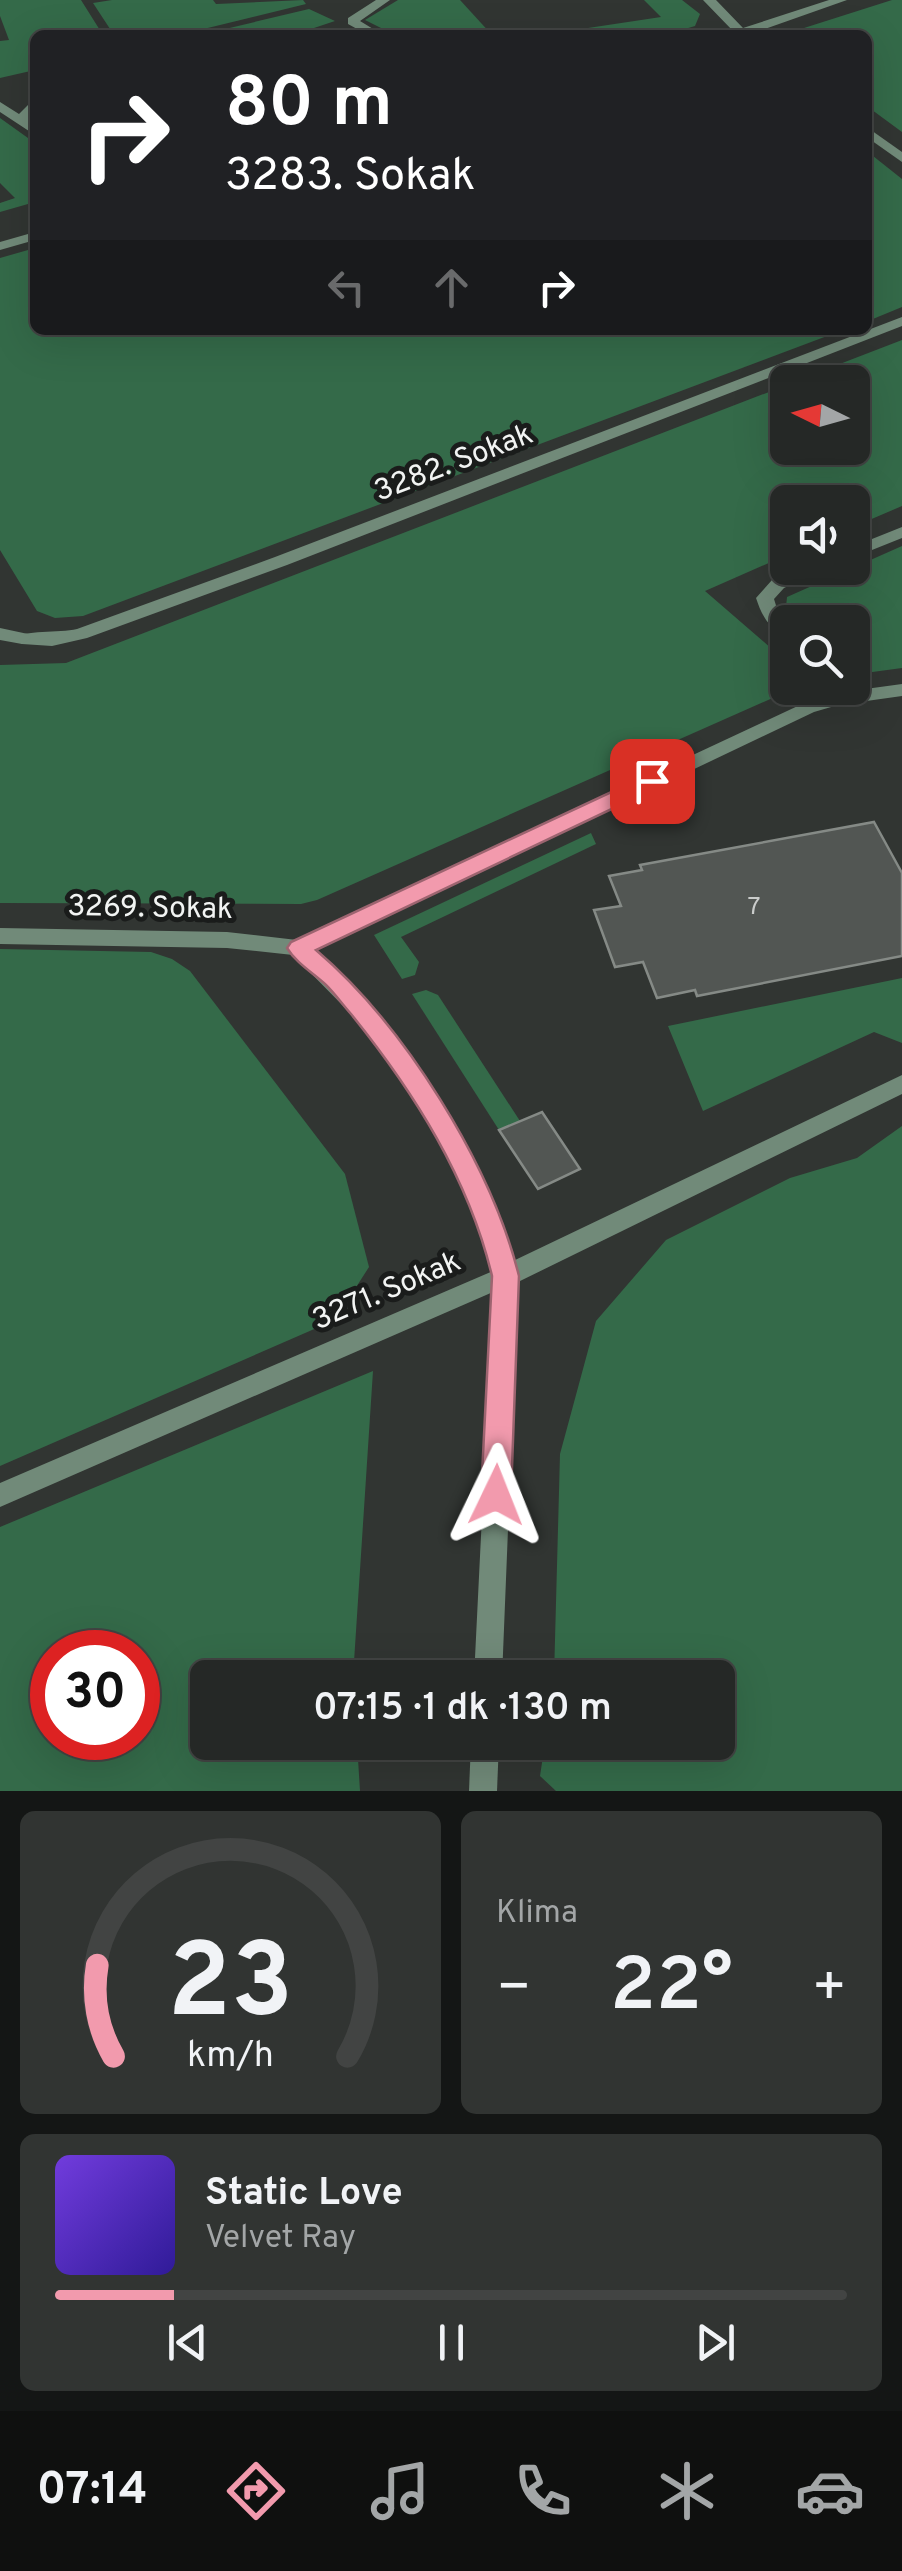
<!DOCTYPE html>
<html lang="tr">
<meta charset="utf-8">
<style>
body{margin:0;font-family:Overpass,sans-serif;background:#313432;color:#f1f3f6;height:100vh;display:flex;flex-direction:column;font-size:38px;white-space:nowrap}
*{box-sizing:border-box;margin:0}
p{font-size:32px;color:#a3a6a7}
.icon{flex:none;width:55px;height:55px;fill:none;stroke:currentColor;stroke-width:2;stroke-linecap:round;stroke-linejoin:round}
.map{position:relative;height:1791px;overflow:hidden}
.drawer{display:flex;flex-direction:column;gap:20px;padding:20px;background:#141615;flex:1}
.drawer>*{flex:none}
.banner{position:absolute;left:30px;top:30px;width:842px;height:305px;border-radius:15px;box-shadow:0 10px 40px #0002,0 0 0 2px #424443;background:#202124;color:#fff;overflow:hidden}
.needle{width:65px;rotate:275deg}
.controls{position:absolute;left:770px;top:365px;display:grid;gap:20px}
.controls a{display:grid;place-items:center;width:100px;height:100px;border-radius:15px;background:#252826;box-shadow:0 10px 40px #0002,0 0 0 2px #424443;font-size:50px}
.speed{position:absolute;left:30px;top:1630px;display:flex;gap:20px;font-size:50px;font-weight:700;text-align:center}
.speed>*{display:grid;place-content:center;width:130px;height:130px;border-radius:50%;background:#252826;box-shadow:0 10px 40px #0002,0 0 0 2px #424443;line-height:1}
.speed .limit{border:15px solid #d22;background:#fff;color:#111}
.pin{position:absolute;display:grid;place-items:center;width:85px;height:85px;color:#fff;margin:-42px;border-radius:20px;box-shadow:0 5px 15px #0006}
.me{position:absolute;width:110px;margin:-55px;rotate:2deg;stroke-linejoin:round;filter:drop-shadow(0 0 8px #0008)}
.turn{display:flex;align-items:center;gap:35px;height:210px;padding:0 30px;font-size:45px}
.turn .icon{width:130px;height:130px;stroke-width:2.5}
.turn b{display:block;font-size:70px;line-height:85px}
.lanes{display:flex;align-items:center;height:95px;padding:0 30px;background:#0003;justify-content:center;gap:50px;direction:ltr}
.lanes .off{opacity:.35}
.big{font-size:75px;font-weight:600;line-height:1.1}
.drawer .widget{flex:1;display:flex;flex-direction:column;justify-content:center;gap:15px;min-width:0;padding:0 35px;border-radius:15px;background:#313432}
.drawer .dial{align-items:center;gap:0}
.dial svg{height:260px;overflow:visible;fill:none;stroke:#424443;stroke-width:7;stroke-linecap:round;text-anchor:middle}
.dial text{fill:#f1f3f6;stroke:none}
.song{display:flex;align-items:center;gap:30px}
.cover{width:120px;height:120px;border-radius:15px;background:linear-gradient(135deg,hsl(260 70% 55%),hsl(250 70% 35%))}
.played{height:10px;border-radius:5px;background:linear-gradient(90deg,#f29aad 15%,#424443 15%)}
.keys{display:flex;justify-content:space-around;direction:ltr}
.heat{display:flex;justify-content:space-between;align-items:center;font-size:55px;direction:ltr}
.drawer .tiles{flex:1;display:grid;gap:20px;grid-template-columns:1fr 1fr}
.widget:last-child{grid-column:span 2}
.trip{position:absolute;left:190px;top:1660px;width:545px;height:100px;border-radius:15px;background:#252826;box-shadow:0 10px 40px #0002,0 0 0 2px #424443;font-weight:600;line-height:100px;text-align:center}
.tab-bar{display:flex;height:160px;justify-content:space-around;align-items:center;background:#0f100f;color:#a3a6a7}
.tab-bar .icon{width:70px;height:70px}
.tab-bar .selected{color:#f29aad}
.tab-bar b{font-size:45px;color:#f1f3f6}
.map>svg:first-child{display:block}
.green{fill:#346a49;fill-rule:evenodd}
.building{fill:#525653;stroke:#858a86;stroke-width:2.5}
.lines{fill:none;stroke-linecap:round;stroke-linejoin:round}
.service{fill:#718a79;fill-rule:evenodd}
.pedestrian{fill:#718a79;fill-rule:evenodd}
.minor{fill:#718a79;fill-rule:evenodd}
.route{fill:#f29aad;stroke:#9d6470;stroke-width:2.5}
.labels{text-anchor:middle;dominant-baseline:central;stroke-width:10;stroke-linejoin:round;paint-order:stroke}
.number-label{font-size:25px;fill:#cacccb}
.street-label{font-size:30px;fill:#f2f4f3;stroke:#1a1c1b}
</style>
<div class="map">
<svg width="902" height="1791" viewBox="0 0 902 1791">
<rect width="100%" height="100%" fill="#313532"/>
<g class="green">
<polygon points="0,0 81,0 103,35 35,35 35,70 0,78 0,41 9,40 0,16"/>
<polygon points="112,0 213,0 216,4 303,0 306,4 179,35 114,35 93,3"/>
<polygon points="398,0 460,0 492,35 395,35 365,20"/>
<polygon points="644,0 682,0 700,14 695,26 665,35 594,35 588,28 661,17"/>
<polygon points="892,0 902,0 902,132 868,107 868,35 782,35"/>
<polygon points="309,9 335,21 311,29 317,35 200,35"/>
<polygon points="0,118 35,143 35,202 0,212 0,203 15,198 0,183"/>
<polygon points="868,152 902,179 902,307 868,321"/>
<polygon points="35,248 35,330 843,330 83,616 55,618 37,611 0,550 0,258"/>
<polygon points="902,340 902,506 853,527 852,502 788,502 787,555 705,591 787,662 788,688 795,688 317,900 301,904 0,903 0,665 66,663 787,385 788,448 852,448 852,382 793,382"/>
<polygon points="902,546 902,668 865,673 853,663 852,622 801,622 786,607 787,597"/>
<polygon points="591,833 596,844 401,937 419,962 415,975 402,979 374,935"/>
<polygon points="0,949 151,952 172,959 190,971 345,1174 369,1267 335,1320 0,1466"/>
<polygon points="902,978 902,1043 874,1032 703,1111 668,1026"/>
<polygon points="426,990 438,995 520,1121 499,1130 412,994"/>
<polygon points="902,1126 902,1791 556,1791 540,1776 545,1743 718,1742 718,1678 554,1677 560,1454 596,1321 666,1240 790,1178 857,1158"/>
<path d="M373,1371L353,1677L208,1678V1742L357,1743L360,1791H0V1527ZM52,1652H138V1738H52Z"/>
</g>
<g class="building">
<polygon points="874,822 902,873 902,956 697,996 695,990 657,998 643,962 615,967 594,910 621,906 609,876 642,870 640,865"/>
<polygon points="542,1112 580,1169 538,1189 499,1130"/>
</g>
<g class="lines">
<g class="service">
<polygon points="376,0 390,0 360,21 383,35 368,35 348,24 348,18"/>
<polygon points="35,98 35,110 28,120 35,125 35,135 0,112 0,102 19,114"/>
</g>
<g class="pedestrian">
<path d="M902,317V326L287,565L87,638L52,646L22,644L13,638C24,630 59,633 77,629L275,557Z"/>
<polygon points="902,527 902,538 852,558 852,547"/>
<path d="M803,568H825L784,588L774,599L779,615L789,622L788,636C769,630 762,616 756,598L772,580Z"/>
<polygon points="852,679 874,695 871,699 859,699 846,689 852,688"/>
</g>
<g class="minor">
<polygon points="703,0 716,0 743,28 829,0 847,0 748,35 726,35 733,31"/>
<polygon points="868,128 902,152 902,162 868,138"/>
<polygon points="35,232 35,240 0,250 0,242"/>
<polygon points="0,628 28,634 31,638 22,644 0,640"/>
<path d="M902,684V696L838,705L814,712L314,950C406,1036 476,1140 513,1261L902,1075V1094L518,1282L502,1678H474L493,1292L0,1507V1483L493,1271L462,1184L419,1103L360,1023L293,955L227,948L0,944V928L227,932L297,940L802,704L836,693Z"/>
<polygon points="471,1742 499,1742 497,1791 469,1791"/>
</g>
</g>
<path class="route" d="M652,773L663,781L660,786L316,950C404,1025 491,1164 519,1276L511,1495L506,1505L496,1509L486,1505L481,1495L492,1276C469,1179 414,1092 351,1014C343,1005 335,994 326,985C313,973 296,963 287,948L291,942Z"/>
<g class="labels">
<g class="number-label">
<text x="754" y="908">7</text>
</g>
<g class="street-label">
<text transform="translate(454 464) rotate(-21)">3282. Sokak</text>
<text transform="translate(150 909) rotate(1)">3269. Sokak</text>
<text transform="translate(387 1292) rotate(-23)">3271. Sokak</text>
</g>
</g>
</svg>
<div class="controls">
<a><svg class="needle" viewBox="-14 -14 28 28"><path d="M0-13l5 13h-10z" fill="#e53935"/><path d="M0 13l5-13h-10z" fill="#a3a6a7"/></svg></a>
<a><svg class="icon" aria-label="sound" viewBox="0 0 24 24"><path d="M4 9h4l5-4v14l-5-4H4zM17 9q2 3 0 6"/></svg></a>
<a><svg class="icon" aria-label="search" viewBox="0 0 24 24"><circle cx="10" cy="10" r="6"/><path d="M15 15l6 6"/></svg></a>
</div>
<div class="speed"><div class="limit">30</div></div>
<div class="pin" style="left:652px;top:781px;background:#d93025"><svg class="icon" aria-label="arrive" viewBox="0 0 24 24"><path d="M6 21V4h12l-3 4 3 4H6"/></svg></div>
<svg class="me" style="left:496px;top:1495px" viewBox="-20 -20 40 40"><path d="M0-17L14 15 0 8-14 15z" fill="#f29aad" stroke="#fff" stroke-width="4"/></svg>
<div class="trip">07:15 · 1 dk · 130 m</div>
<div class="banner">
<div class="turn"><svg class="icon" aria-label="right" viewBox="0 0 24 24"><path d="M7 20v-9h11M14 6l5 5-5 5"/></svg><div><b>80 m</b>3283. Sokak</div></div>
<div class="lanes"><svg class="icon off" aria-label="left" viewBox="0 0 24 24"><path d="M17 20v-9H6M10 6l-5 5 5 5"/></svg><svg class="icon off" aria-label="ahead" viewBox="0 0 24 24"><path d="M12 20V5M6 11l6-6 6 6"/></svg><svg class="icon" aria-label="right" viewBox="0 0 24 24"><path d="M7 20v-9h11M14 6l5 5-5 5"/></svg></div>
</div>
</div>
<section class="drawer">
<div class="tiles">
<div class="widget dial"><svg viewBox="0 0 100 80">
<path d="M14 69A42 42 0 1 1 86 69"/>
<path d="M14 69A42 42 0 0 1 9 41" stroke="#f29aad"/>
<text x="50" y="56" font-size="32" font-weight="700">23</text>
<text x="50" y="72" font-size="11">km/h</text>
</svg></div>
<div class="widget"><p>Klima</p>
<div class="heat"><a>−</a><b class="big">22°</b><a>+</a></div>
</div>
<div class="widget">
<div class="song"><i class="cover"></i><div><b>Static Love</b><p>Velvet Ray</p></div></div>
<div class="played"></div>
<div class="keys"><svg class="icon" aria-label="previous" viewBox="0 0 24 24"><path d="M18 5L8 12l10 7zM5 5v14"/></svg><svg class="icon" aria-label="pause" viewBox="0 0 24 24"><path d="M8 5v14M16 5v14"/></svg><svg class="icon" aria-label="next" viewBox="0 0 24 24"><path d="M6 5l10 7-10 7zM19 5v14"/></svg></div>
</div>
</div>
</section>
<nav class="tab-bar">
<b>07:14</b>
<svg class="icon selected" aria-label="directions" viewBox="0 0 24 24"><path d="M12 3l9 9-9 9-9-9zM9 14v-3h6M13 9l2 2-2 2"/></svg>
<svg class="icon" aria-label="music" viewBox="0 0 24 24"><path d="M9 18V5l10-2v13"/><circle cx="6" cy="18" r="3"/><circle cx="16" cy="16" r="3"/></svg>
<svg class="icon" aria-label="phone" viewBox="0 0 24 24"><path d="M5 4h4l2 5-3 2q2 4 5 5l2-3 5 2v4C11 20 4 13 5 4z"/></svg>
<svg class="icon" aria-label="climate" viewBox="0 0 24 24"><path d="M12 3v18M4 7l16 10M4 17L20 7"/></svg>
<svg class="icon" aria-label="car" viewBox="0 0 24 24"><path d="M5 17H2v-5l4-1 3-4h7l3 4 3 1v5h-3M9 17h6M6 11h13"/><circle cx="7" cy="17" r="2"/><circle cx="17" cy="17" r="2"/></svg>
</nav>
